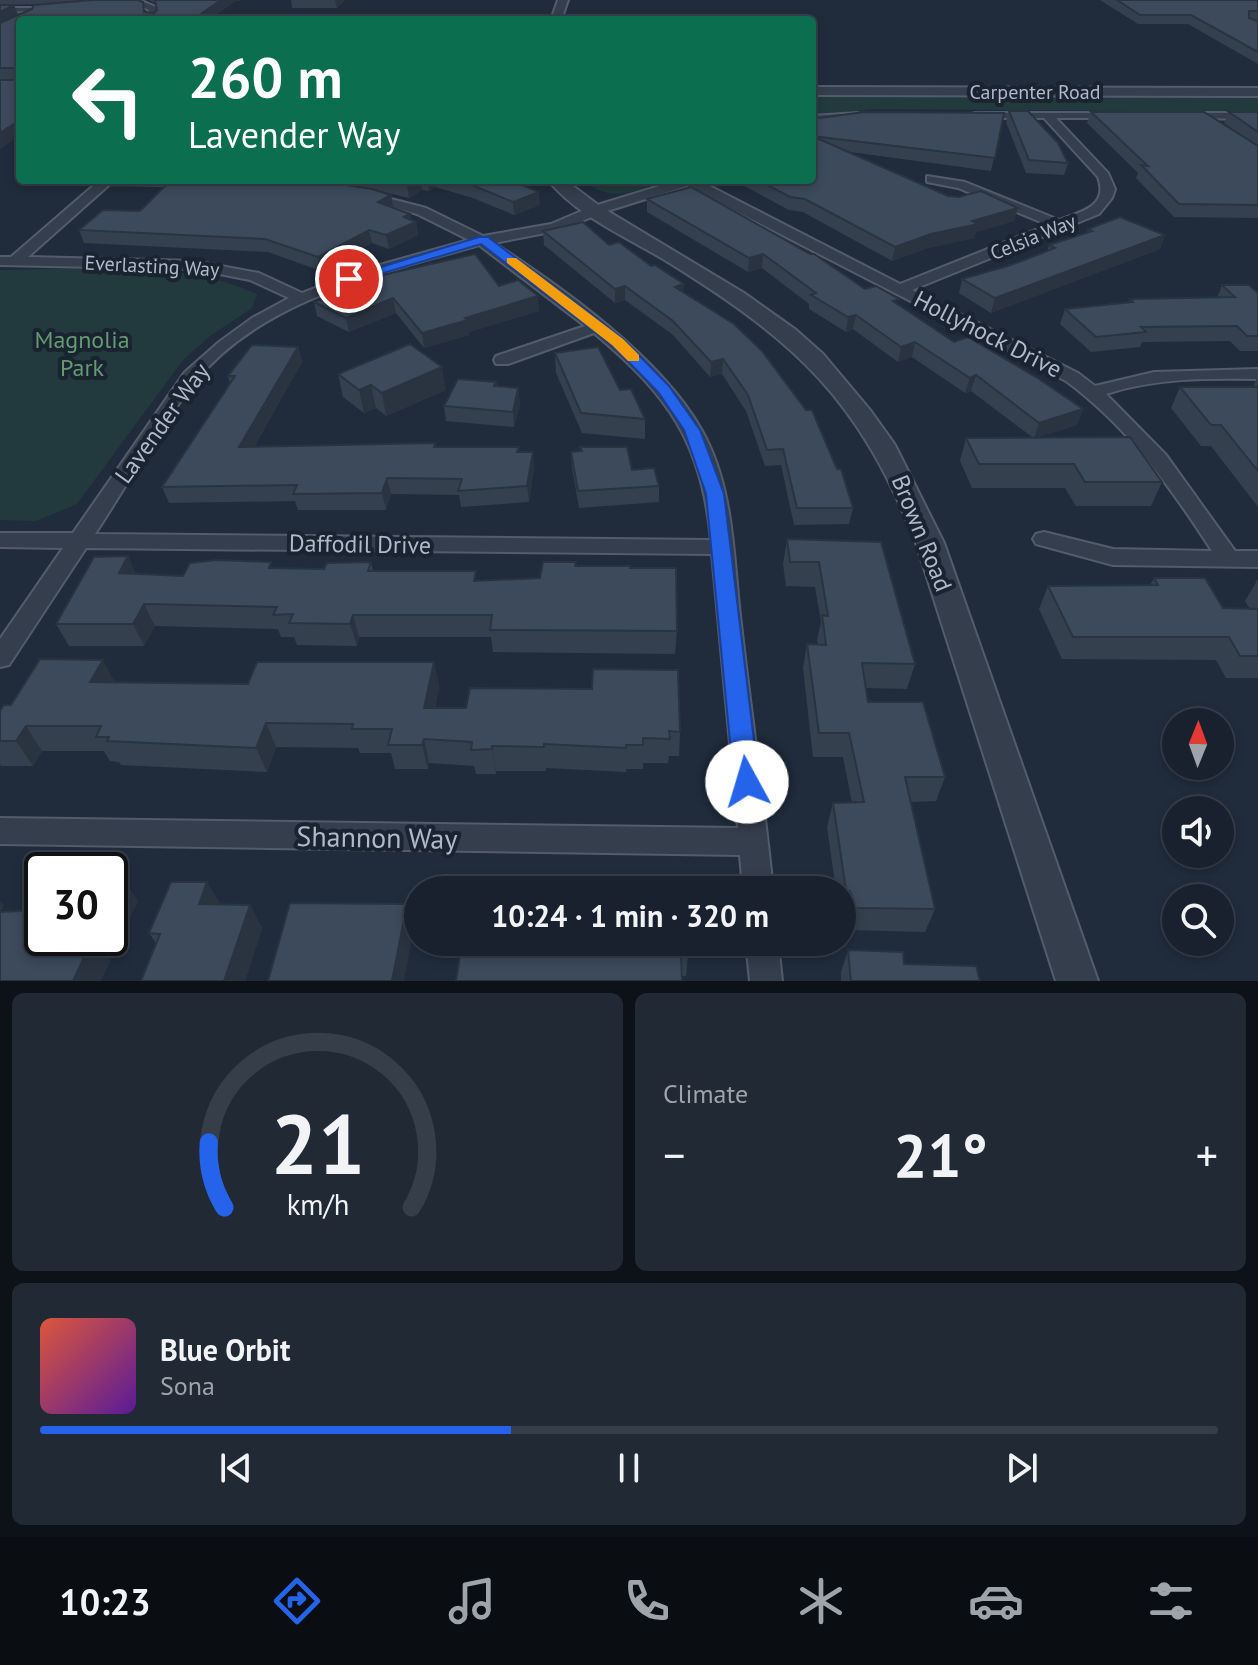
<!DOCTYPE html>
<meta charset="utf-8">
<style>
body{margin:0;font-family:"PT Sans",sans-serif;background:#212935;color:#f1f3f6;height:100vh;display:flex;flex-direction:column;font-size:30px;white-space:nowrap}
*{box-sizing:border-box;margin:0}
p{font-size:26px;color:#9fa3aa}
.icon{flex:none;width:44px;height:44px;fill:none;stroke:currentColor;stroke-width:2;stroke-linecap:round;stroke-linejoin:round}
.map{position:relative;height:981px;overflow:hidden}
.sheet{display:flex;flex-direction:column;gap:12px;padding:12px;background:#0d1219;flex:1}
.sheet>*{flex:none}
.hud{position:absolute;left:16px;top:16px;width:800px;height:168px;border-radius:8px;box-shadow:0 4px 12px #0003,0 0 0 2px #363e49;background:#0b6e4f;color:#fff;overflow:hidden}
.needle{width:52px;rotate:1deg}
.controls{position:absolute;left:1162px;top:708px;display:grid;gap:16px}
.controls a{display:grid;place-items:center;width:72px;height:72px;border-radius:50%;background:#18212d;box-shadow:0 4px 12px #0003,0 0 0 2px #363e49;font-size:40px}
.speed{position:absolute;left:24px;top:852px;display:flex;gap:16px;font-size:40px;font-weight:700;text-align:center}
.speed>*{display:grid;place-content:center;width:104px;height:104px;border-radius:50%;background:#18212d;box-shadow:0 4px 12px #0003,0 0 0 2px #363e49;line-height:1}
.speed .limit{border:4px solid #111;border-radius:12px;background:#fff;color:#111}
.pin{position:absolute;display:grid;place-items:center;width:68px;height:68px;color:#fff;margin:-34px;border:4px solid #fff;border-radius:50%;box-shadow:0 2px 8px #0007}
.me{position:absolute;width:88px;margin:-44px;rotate:354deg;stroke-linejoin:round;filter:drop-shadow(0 0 6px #0008)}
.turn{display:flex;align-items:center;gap:28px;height:168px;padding:0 40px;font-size:36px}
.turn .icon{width:104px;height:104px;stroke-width:2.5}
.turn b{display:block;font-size:56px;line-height:68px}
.big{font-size:60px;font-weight:600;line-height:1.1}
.sheet .card{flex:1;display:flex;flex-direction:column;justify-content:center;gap:12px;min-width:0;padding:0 28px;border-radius:12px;background:#212935}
.sheet .dial{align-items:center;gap:0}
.dial svg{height:208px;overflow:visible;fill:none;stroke:#363e49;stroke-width:7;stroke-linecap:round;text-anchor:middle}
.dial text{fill:#f1f3f6;stroke:none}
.song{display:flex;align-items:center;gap:24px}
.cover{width:96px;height:96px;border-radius:12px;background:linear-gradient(135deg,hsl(10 70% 55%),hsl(270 70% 35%))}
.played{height:8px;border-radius:4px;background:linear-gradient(90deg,#2563eb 40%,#363e49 40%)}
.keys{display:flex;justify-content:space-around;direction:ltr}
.heat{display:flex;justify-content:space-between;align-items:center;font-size:44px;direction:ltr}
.sheet .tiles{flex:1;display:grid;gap:12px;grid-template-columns:1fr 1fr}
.card:last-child{grid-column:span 2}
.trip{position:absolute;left:404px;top:876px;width:452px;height:80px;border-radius:40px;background:#18212d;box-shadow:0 4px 12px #0003,0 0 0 2px #363e49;font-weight:600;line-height:80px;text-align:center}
.dock{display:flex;height:128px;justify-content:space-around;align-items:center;background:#0a0d12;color:#9fa3aa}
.dock .icon{width:56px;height:56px}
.dock .active{color:#2563eb}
.dock b{font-size:36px;color:#f1f3f6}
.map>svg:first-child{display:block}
.green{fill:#223a3d}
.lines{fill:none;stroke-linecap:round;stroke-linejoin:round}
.minor-casing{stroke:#525c6a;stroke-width:4}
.tertiary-casing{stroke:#525c6a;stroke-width:4}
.minor{fill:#343e4c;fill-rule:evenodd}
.tertiary{fill:#343e4c;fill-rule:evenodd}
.wall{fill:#34404e;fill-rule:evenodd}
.shaded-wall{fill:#2a3440}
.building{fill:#3c4a5b;stroke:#2a3440;stroke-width:2}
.route{fill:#2563eb;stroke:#184099;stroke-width:2}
.slow{fill:#f59e0b}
.labels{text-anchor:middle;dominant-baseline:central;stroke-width:8;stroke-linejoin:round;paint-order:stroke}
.far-street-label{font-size:20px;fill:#afb9c8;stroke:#1a2330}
.street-label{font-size:24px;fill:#afb9c8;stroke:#1a2330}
.park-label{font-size:24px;fill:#649b71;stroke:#1a2330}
.near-street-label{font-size:28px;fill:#afb9c8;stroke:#1a2330}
</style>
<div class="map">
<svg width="1258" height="981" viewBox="0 0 1258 981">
<rect width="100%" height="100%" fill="#202c3c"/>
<g class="green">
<polygon points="812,95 1258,97 1258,112 877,109 812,115"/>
<path d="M582,180H665C630,193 613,203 582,180Z"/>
<path d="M0,270C84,270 178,259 257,294L252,308L210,336L183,360L77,504L36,521L0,520Z"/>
</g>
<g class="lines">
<g class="minor-casing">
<g id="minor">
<polygon points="139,0 156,7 157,20 149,20 149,10 131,1"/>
<polygon points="0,8 55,8 59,10 0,12"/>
<polygon points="858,113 858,117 854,118 812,122 812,116"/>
<path d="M974,113H1118L1119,115L1114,118H1056L1108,173L1115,189L1112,198L1099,214L912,290L1078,373L1095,386L1154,372L1258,369V379C1207,378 1155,378 1106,394L1166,455L1235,551H1258V567L1113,565L1036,544L1033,539L1036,534L1044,532L1113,549L1212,551C1170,486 1128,427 1066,381L687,186L601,213L561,230L494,243C563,288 660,357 701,429C735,488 733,559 741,624C751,713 764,801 773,890H743L740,855L0,844V818L738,828L712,554L86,548L9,665L0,667V639L63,548L0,547V533H73L185,372L219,342L252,318L289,298L250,280L194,269L0,265V257H11L100,180L203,181L197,185L110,184L28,257L194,261L259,273L302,293L358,271L469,240L417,214L364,198V192L426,208L483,236L551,224L591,207L679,180H698L900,284L1048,225L958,188L927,182V176L965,182L1059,220C1081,212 1109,206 1098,177L1044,118H978L974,117ZM479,245L585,326L496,356L494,360L496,364H508L594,333C668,395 702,442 711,540L95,534C128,484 159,427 196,381C262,299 384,273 479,245Z"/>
<polygon points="1186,113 1258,113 1258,119 1182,118 1182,114"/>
<polygon points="746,942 778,942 782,981 750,981"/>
</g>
</g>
<g class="tertiary-casing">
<g id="tertiary">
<polygon points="558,0 568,0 561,20 551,20"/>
<polygon points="812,87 1258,88 1258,96 812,95"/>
<path d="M548,180H565L601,207L744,293L796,330L823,354L870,410L895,445L944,543L1098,981H1056L916,543C859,399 797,342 668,262C629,238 578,217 548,180Z"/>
</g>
</g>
<use href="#minor" class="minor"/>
<use href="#tertiary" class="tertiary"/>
</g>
<g class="wall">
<path d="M0,0H138L146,12L154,13L157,10L156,4L149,0H243L235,1L209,20H20V136L18,79H0ZM43,4L18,15L14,5H5Z"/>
<polygon points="291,0 345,0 337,8 292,8"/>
<polygon points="1100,0 1258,0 1258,20 1254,20 1258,21 1258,64 1188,24 1138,24"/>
<polygon points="1009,111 1068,163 1064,175 1026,173 1006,122"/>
<polygon points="1091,112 1244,137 1224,123 1229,112 1258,112 1258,218 1174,217 1136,178 1138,173 1087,123"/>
<polygon points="1004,113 991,171 850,152 948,196 1018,208 1014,221 976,232 974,238 928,248 892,261 803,212 789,210 739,183 739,180 812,180 812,119"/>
<polygon points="329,180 509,180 540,205 514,215 473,198 435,187 429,191 422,190 409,198 339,181"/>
<polygon points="391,195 393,207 410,214 411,220 416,222 418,235 389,249 372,243 321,271 268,252 84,243 79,230 140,211"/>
<polygon points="647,199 865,289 898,304 954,342 1083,409 1077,425 1038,437 1162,482 1151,506 1076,506 1065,488 972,488 960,461 966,438 1032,437 971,391 965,393 912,357 898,362 853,329 846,332 809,309 809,304 762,268 748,272 647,212"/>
<polygon points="1088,229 1165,235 1160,249 991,313 959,293 962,279 1011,265 1048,250 1049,245 1087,233"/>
<polygon points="543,231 609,245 683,292 853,508 849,524 794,525 781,465 765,466 746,411 722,374 710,377 673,335 625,300 615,303 544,245"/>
<polygon points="361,280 499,286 539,311 469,332 469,335 424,348 396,313 349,332 317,316 314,302 362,283"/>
<polygon points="1222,285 1258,293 1258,351 1240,351 1230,341 1142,342 1140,347 1091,352 1060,324 1065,309 1128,302 1130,299 1217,298"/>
<polygon points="298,347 302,362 254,447 519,447 519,452 534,468 529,502 461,507 459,495 391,494 386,510 298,510 295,501 169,503 162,487 230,383 228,376"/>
<polygon points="555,353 620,390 645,419 645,439 582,433 556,373"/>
<polygon points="338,374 446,390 386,416 376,408 364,413 343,397"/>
<polygon points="1257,378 1258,378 1258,507 1211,446 1201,446 1171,408 1180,387 1253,387"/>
<polygon points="496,382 497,386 518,388 520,404 514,427 446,421 444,406"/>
<polygon points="580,447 632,470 659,486 659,502 579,508 572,468 571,452 581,451"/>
<polygon points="787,539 881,542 915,664 907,689 866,688 868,702 945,777 936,801 911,802 935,909 925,932 847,930 843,913 842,913 842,890 836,890 827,827 833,803 852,803 843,757 813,757 803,668 807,644 818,644 817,640 821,622 815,587 786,586 783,564"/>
<polygon points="371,562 373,571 477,581 540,578 576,566 630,568 677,631 675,654 493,652 491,637 359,637 357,646 297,645 294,637 281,637 278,629 155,626 144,646 69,646 56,624 136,574 183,576 273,568 324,569"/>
<polygon points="1154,578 1223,608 1250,609 1245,601 1258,579 1258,678 1226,678 1216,660 1062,659 1039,609 1048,586 1150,585"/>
<polygon points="434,662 439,687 435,708 680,732 679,756 669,756 668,763 643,763 643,769 626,769 626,772 546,768 546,771 496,771 496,774 476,774 474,766 429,763 428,769 395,769 391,753 360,753 358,748 276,747 267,772 121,765 119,762 110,761 104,751 42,751 33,766 1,766 0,764 0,711 11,705 116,683 248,684"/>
<polygon points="221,905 250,905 262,928 245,981 141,981 156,943 149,933"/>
<polygon points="454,942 688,942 688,954 686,976 459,958"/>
<polygon points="848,950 904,964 980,981 841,981 841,972"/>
</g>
<g class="shaded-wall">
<polygon points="221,0 243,0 235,1 209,20 192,20"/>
<polygon points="335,0 345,0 337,8"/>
<polygon points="14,5 18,15 0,24 0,12"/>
<polygon points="20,120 20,136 0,149 0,133"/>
<polygon points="415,180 420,180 422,190 409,198 407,185"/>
<polygon points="427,180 434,180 435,187 429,191"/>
<polygon points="539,192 540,205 514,215 513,202"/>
<polygon points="391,195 393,207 378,202"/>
<polygon points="1018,208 1014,221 976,232 974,238 928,248 892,261 895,247 972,221"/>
<polygon points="410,214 412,224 416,222 418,235 389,249 386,235 404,217"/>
<polygon points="369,230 372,243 321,271 318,257"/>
<polygon points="1165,235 1160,249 991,313 995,298"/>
<polygon points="763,254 762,268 748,272 749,258"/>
<polygon points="684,284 683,298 675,287"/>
<polygon points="625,286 625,300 615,303 615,289"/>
<polygon points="538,296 539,311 469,332 469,335 424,348 422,333 465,318"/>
<polygon points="393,298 396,313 349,332 346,318"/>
<polygon points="856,315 853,329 846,332 848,317"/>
<polygon points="915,342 912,357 898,362 901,347"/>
<polygon points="298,347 302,362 245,463 239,447"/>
<polygon points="723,359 722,374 710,377 711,362"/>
<polygon points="442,367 446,390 386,416 382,393"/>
<polygon points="976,375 971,391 965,393 970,378"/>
<polygon points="371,385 376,408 364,413 359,390"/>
<polygon points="518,388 520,404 514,427 513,412"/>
<polygon points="1083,409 1077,425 1034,438 1039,423"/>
<polygon points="533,452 534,468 529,502 527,486"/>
<polygon points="387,478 391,494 386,510 382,493"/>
<polygon points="128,556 138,578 119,573"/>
<polygon points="144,604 155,626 144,646 133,624"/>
<polygon points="353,615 359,637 357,646 350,624"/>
<polygon points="103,660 116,684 90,682"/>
<polygon points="434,662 439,687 430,732 424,708"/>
<polygon points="266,723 276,747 267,772 256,748"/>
<polygon points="26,726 42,751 33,766 16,741"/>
<polygon points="424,739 429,763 428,769 422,745"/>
<polygon points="492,746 496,771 496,774 492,749"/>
<polygon points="122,878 138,901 101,981 73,981 93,938 110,938 110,902"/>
<polygon points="207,882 221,905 199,904"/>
<polygon points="0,901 4,905 0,913"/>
<polygon points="407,904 414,927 404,981 392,981"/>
<polygon points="250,905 262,928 245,981 224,981"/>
</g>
<g class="building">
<polygon points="92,0 138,0 143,2 144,12 154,13 157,10 155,0 221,0 192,20 20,20 20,120 0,133 0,80 18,80 18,68 0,68 0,23 32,9 34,5"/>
<polygon points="1117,0 1258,0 1258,11 1249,11 1249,18 1258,21 1258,52 1191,15 1140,15"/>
<polygon points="0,5 14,5 0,12"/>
<polygon points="1009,111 1028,111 1058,143 1068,163 1029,160"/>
<polygon points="864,112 1004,113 995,158 812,136 812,119"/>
<polygon points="1091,112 1204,112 1258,146 1258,205 1179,204 1141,165 1148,166"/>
<polygon points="1229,112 1258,112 1258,132"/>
<polygon points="812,136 948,196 959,197 981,191 1018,208 972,221 978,224 931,234 895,247 805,199 790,197 758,180 812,180"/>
<polygon points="171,180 313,180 372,189 391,195 378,202 410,214 404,217 416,222 386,235 369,230 318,257 265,239 79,230 103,210 140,211"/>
<polygon points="385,180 415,180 407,185"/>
<polygon points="453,180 509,180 539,192 513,202 472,185"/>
<polygon points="691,187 810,254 814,254 865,289 876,286 899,299 893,301 954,342 968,337 1039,379 1083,409 1039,423 976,375 970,378 915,342 901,347 856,315 848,317 811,295 816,293 763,254 749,258 647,199"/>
<polygon points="1120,217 1165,235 995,298 962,279 1011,265 1055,248 1049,245 1092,231 1088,229"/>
<polygon points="583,222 609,245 619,242 651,266 655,265 684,284 675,287 734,324 762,351 806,410 812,410 837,469 841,469 853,508 797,508 783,449 767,450 748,395 723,359 711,362 673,321 625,286 615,289 543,231"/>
<polygon points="475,254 499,286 518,280 538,296 465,318 468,320 422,333 393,298 346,318 314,302 363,282 361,280"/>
<polygon points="1222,285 1249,285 1258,293 1258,336 1247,336 1237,326 1141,327 1146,332 1096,337 1065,309 1133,302 1130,299 1235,297"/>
<polygon points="410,344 442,367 382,393 371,385 359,390 338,374"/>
<polygon points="252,345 298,347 239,447 435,443 434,447 519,447 517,452 533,452 527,486 458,491 462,479 387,478 382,493 293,494 297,485 162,487 235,376 228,376"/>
<polygon points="598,347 620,390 631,389 645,419 581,413 555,353"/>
<polygon points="458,379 496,382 494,386 518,388 513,412 444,406"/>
<polygon points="1180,387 1258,387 1258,471 1221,425 1211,425"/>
<polygon points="1130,437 1162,482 1085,482 1074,464 979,464 966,438"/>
<polygon points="580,447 627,447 632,470 654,468 659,486 578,491 571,452 582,451"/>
<polygon points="787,539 881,542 915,664 862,663 868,702 923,702 945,777 905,777 935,909 855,908 850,891 846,890 833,803 864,802 849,733 819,733 807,644 826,645 822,615 828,616 819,562 790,562"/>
<polygon points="128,556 119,573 183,576 190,563 217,560 271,562 269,568 324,569 327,563 371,562 368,571 476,571 474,581 540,578 543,562 576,562 575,566 630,566 630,568 676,568 677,631 490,630 492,615 353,615 350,624 289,623 293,614 273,615 277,607 144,604 133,624 56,624 94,557"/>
<polygon points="1154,578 1205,578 1223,608 1258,609 1258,656 1240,656 1229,637 1073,637 1048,586 1158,585"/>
<polygon points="40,659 103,660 90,682 248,684 257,662 434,662 424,708 466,708 470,688 592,689 593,669 678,670 680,732 669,731 670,739 643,738 643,745 626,745 626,748 544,744 544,747 492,746 492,749 471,750 472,742 424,739 422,745 388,745 392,729 352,729 353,724 266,723 256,748 107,741 109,737 96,737 101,726 26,726 16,741 0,741 0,711 4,705 11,705"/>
<polygon points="110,878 122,878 110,902"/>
<polygon points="171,882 207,882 199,904 250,905 224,981 141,981 160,934 149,933"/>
<polygon points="461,883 498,883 497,890 460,890"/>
<rect x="638" y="888" width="47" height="2"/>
<polygon points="290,903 407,904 392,981 268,981"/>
<polygon points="42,910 42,938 93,938 73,981 0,981 0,912"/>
<polygon points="462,942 688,942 688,954 681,954 682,981 456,981"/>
<polygon points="848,950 903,952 904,964 976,966 980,981 851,981"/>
</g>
<polygon class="route" points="479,237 488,237 623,339 669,386 700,430 724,494 759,782 756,790 747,793 738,790 734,782 706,494 684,430 658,392 612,345 481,244 353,282 342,279"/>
<polygon class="slow" points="507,258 516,258 623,339 639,355 639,361 628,361 612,345 507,263"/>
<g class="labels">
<g class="far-street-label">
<text x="1035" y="92">Carpenter Road</text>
<text transform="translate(1033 237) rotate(-22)">Celsia Way</text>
<text transform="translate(152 266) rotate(3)">Everlasting Way</text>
</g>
<g class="street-label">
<text transform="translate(988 334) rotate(27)">Hollyhock Drive</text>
<text transform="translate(162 423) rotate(-54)">Lavender Way</text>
<text transform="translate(922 533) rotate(68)">Brown Road</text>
<text transform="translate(360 544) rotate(1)">Daffodil Drive</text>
</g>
<g class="park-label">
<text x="82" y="339">Magnolia<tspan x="82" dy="28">Park</tspan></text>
</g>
<g class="near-street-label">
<text transform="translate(377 837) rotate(1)">Shannon Way</text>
</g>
</g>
</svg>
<div class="controls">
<a><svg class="needle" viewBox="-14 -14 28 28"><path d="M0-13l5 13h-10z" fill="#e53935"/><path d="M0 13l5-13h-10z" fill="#9fa3aa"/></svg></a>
<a><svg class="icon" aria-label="sound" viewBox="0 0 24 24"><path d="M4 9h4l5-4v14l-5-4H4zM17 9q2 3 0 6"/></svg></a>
<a><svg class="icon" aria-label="search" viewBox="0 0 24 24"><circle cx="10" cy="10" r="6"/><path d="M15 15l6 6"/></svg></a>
</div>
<div class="speed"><div class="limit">30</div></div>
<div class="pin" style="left:349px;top:279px;background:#d93025"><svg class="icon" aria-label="arrive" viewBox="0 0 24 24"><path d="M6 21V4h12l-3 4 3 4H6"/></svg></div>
<svg class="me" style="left:747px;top:782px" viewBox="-20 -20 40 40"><circle r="19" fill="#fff"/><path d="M0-13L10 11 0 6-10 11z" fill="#2563eb"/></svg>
<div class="trip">10:24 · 1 min · 320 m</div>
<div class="hud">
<div class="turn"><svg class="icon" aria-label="left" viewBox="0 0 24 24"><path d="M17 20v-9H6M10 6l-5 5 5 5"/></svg><div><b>260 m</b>Lavender Way</div></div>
</div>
</div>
<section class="sheet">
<div class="tiles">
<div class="card dial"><svg viewBox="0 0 100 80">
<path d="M14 69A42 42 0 1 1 86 69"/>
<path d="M14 69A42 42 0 0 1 8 44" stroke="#2563eb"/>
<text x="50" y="56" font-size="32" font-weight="700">21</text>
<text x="50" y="72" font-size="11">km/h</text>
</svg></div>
<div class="card"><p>Climate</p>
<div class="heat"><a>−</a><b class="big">21°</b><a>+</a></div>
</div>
<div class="card">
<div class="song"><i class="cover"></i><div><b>Blue Orbit</b><p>Sona</p></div></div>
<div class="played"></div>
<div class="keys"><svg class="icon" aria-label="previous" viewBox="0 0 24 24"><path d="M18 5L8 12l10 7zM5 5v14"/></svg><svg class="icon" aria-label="pause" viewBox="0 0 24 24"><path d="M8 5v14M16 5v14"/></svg><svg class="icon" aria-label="next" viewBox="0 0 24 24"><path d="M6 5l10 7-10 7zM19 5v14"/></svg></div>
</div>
</div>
</section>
<nav class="dock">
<b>10:23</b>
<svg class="icon active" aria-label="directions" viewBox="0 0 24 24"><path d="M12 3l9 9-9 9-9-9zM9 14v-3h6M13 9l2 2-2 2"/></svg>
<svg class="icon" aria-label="music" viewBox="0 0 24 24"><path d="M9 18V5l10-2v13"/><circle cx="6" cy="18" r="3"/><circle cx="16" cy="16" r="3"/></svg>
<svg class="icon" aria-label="phone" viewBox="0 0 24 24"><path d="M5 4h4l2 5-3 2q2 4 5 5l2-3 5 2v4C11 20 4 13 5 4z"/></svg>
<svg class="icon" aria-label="climate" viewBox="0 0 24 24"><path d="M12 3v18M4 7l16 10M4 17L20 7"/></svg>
<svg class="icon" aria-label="car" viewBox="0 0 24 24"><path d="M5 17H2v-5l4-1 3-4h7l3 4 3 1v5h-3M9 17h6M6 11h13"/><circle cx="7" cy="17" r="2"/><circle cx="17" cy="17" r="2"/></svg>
<svg class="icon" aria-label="filters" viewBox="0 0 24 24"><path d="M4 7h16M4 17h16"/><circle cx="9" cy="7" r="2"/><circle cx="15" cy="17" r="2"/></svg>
</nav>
